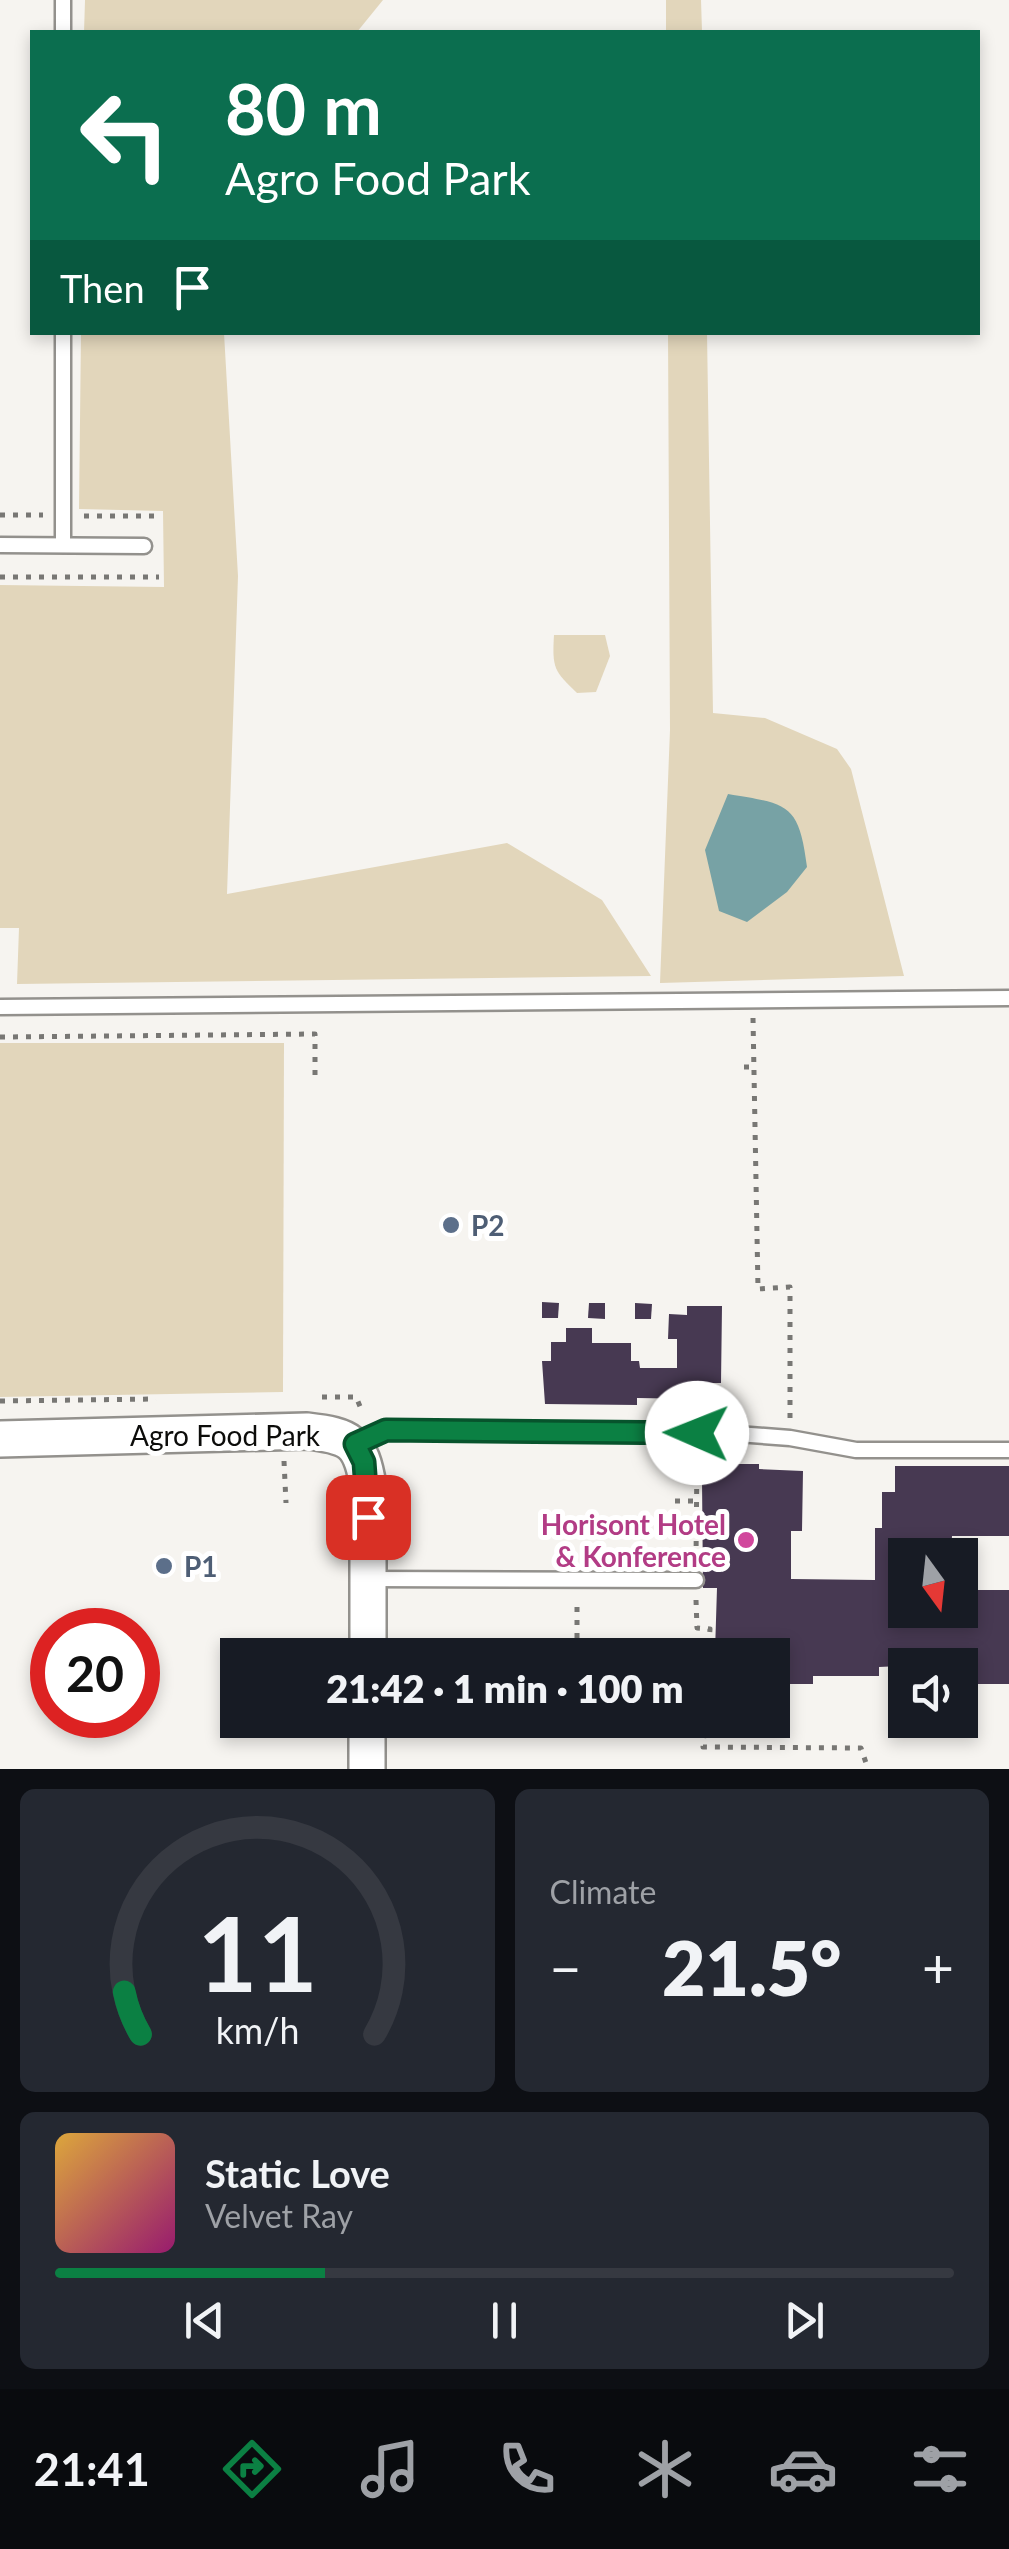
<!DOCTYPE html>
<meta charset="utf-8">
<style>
body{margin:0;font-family:Lato,sans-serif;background:#242831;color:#f1f3f6;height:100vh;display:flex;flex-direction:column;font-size:38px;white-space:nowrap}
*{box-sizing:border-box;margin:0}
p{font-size:32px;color:#9ea1a6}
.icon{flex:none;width:55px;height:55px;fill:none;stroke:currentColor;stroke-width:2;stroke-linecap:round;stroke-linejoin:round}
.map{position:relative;height:1769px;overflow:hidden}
.details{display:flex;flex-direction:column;gap:20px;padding:20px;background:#0d0f14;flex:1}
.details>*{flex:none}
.guide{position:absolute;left:30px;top:30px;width:950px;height:305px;border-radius:0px;box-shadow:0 5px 15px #0003;background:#0b6e4f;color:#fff;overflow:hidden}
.needle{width:65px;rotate:165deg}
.controls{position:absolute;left:888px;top:1538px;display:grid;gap:20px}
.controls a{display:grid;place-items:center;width:90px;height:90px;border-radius:0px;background:#171b24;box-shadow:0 5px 15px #0003;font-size:50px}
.speed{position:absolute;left:30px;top:1608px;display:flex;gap:20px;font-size:50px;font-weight:700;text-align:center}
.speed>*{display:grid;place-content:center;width:130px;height:130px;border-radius:50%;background:#171b24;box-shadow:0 5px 15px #0003;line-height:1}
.speed .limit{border:15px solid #d22;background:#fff;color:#111}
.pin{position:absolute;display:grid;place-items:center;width:85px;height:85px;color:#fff;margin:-42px;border-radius:20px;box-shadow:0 5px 15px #0006}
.me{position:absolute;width:110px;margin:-55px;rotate:271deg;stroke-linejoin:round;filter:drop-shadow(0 0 8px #0008)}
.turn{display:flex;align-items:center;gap:35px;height:210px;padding:0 30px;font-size:45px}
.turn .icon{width:130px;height:130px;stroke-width:2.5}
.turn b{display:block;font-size:70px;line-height:85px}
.then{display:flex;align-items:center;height:95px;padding:0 30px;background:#0003;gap:20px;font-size:38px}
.big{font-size:75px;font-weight:800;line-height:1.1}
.details .tile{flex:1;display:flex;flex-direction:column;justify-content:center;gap:15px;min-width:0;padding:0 35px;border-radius:15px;background:#242831}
.details .dial{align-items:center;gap:0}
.dial svg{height:260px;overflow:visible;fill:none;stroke:#363941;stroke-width:7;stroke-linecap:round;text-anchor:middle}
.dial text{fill:#f1f3f6;stroke:none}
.song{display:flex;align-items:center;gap:30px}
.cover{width:120px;height:120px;border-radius:15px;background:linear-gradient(135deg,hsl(40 70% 55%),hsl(320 70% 35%))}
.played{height:10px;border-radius:5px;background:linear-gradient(90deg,#0b8043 30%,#363941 30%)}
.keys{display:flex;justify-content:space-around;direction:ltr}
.heat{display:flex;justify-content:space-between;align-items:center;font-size:55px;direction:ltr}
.details .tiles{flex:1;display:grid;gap:20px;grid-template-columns:1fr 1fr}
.tile:last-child{grid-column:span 2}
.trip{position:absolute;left:220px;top:1638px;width:570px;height:100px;border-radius:0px;background:#171b24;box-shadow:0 5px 15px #0003;font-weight:800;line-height:100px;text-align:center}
.dock{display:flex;height:160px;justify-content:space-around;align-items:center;background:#090b0e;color:#9ea1a6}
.dock .icon{width:70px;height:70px}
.dock .selected{color:#0b8043}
.dock b{font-size:45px;color:#f1f3f6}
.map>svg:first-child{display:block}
.green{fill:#e2d6bb}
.water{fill:#77a2a5}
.building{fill:#473952}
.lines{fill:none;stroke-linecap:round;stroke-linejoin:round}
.service-casing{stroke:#93918d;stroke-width:19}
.tertiary-casing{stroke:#93918d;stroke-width:40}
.path{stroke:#787774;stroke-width:5;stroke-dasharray:5 8;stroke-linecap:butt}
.service{stroke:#fff;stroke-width:14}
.tertiary{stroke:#fff;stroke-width:35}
.route-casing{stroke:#07532c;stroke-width:25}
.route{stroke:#0b8043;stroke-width:18}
.service-dot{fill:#5c6f8a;stroke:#fff;stroke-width:4}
.hotel-dot{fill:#d1479c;stroke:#fff;stroke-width:4}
.labels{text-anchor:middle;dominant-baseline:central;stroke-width:10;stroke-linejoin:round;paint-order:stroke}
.service-label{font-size:28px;font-weight:bold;fill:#4e5e75;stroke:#fff;text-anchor:start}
.street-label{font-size:28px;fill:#0c0c0a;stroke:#fff}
.hotel-label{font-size:28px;font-weight:bold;fill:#b23c85;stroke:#fff;text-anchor:end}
</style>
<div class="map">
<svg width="1009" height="1769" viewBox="0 0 1009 1769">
<rect width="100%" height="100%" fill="#f6f4f0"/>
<g class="green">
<polygon points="85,0 383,0 357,32 84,32"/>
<polygon points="666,0 701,0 702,32 666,32"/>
<polygon points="81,333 224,333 238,576 227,894 507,843 602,900 651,976 17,984 19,928 0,928 0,585 164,587 163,511 79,509"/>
<polygon points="668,333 707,333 713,713 765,718 837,749 851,769 904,976 660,983 670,730"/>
<path d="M554,635H605L610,656L596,692L577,693C554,671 552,668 554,635Z"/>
<polygon points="0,1043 284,1043 283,1392 0,1397"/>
</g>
<path class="water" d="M728,794C788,804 799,803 807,867L787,892L747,922L719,911L705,850Z"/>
<g class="building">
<polygon points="542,1302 559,1303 558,1318 542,1318"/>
<polygon points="589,1303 605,1303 605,1319 588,1318"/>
<polygon points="635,1303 652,1304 651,1319 635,1319"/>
<polygon points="687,1306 722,1306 721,1383 700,1383 700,1399 637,1398 637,1405 545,1404 542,1361 551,1361 551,1342 566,1342 566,1328 592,1328 592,1343 631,1343 631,1361 639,1361 640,1368 677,1368 677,1339 668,1339 669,1314 687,1315"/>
<polygon points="713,1464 759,1464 759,1469 803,1471 802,1531 791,1531 791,1579 875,1580 875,1528 882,1528 882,1492 895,1492 895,1466 1009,1466 1009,1536 952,1536 951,1555 905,1555 905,1610 960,1610 960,1590 1009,1590 1009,1684 960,1684 960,1665 905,1665 905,1681 900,1681 900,1666 879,1667 879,1676 813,1676 813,1684 772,1684 772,1655 715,1652 717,1588 703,1588 702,1479 707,1479 706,1467 713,1467"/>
</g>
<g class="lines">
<g class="service-casing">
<g id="service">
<polyline points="63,0 63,32"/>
<polyline points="63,332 63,545"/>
<polyline points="0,545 144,546"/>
<polyline points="0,1007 1009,998"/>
<polyline points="355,1444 396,1428 724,1433 790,1438 856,1450 1009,1450"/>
<polyline points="369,1579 696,1580"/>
</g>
</g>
<g class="tertiary-casing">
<g id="tertiary">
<path d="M0,1439L307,1431C350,1436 361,1441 368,1486V1655"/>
<polyline points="367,1769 367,1720"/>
</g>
</g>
<g class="path">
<polyline points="0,515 43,515"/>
<polyline points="84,516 161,516"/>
<polyline points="0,577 159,577"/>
<polyline points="753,1018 758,1289 790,1287 790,1418"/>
<polyline points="0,1037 315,1034 315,1075"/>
<polyline points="744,1067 754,1067"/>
<polyline points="322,1397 356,1397 362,1411"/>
<polyline points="0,1401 156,1399"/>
<polyline points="284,1461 286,1503"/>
<polyline points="675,1501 697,1501"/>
<polyline points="696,1559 697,1455"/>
<polyline points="696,1600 697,1628 710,1629 708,1655"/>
<polyline points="577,1638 577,1602"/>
<polyline points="705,1720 703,1747 861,1748 868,1769"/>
</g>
<use href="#service" class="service"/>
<use href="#tertiary" class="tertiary"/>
</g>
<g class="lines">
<g class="route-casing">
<polyline id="route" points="368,1517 364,1462 355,1444 386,1430 697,1433"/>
</g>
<use href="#route" class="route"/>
</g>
<g class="service-dot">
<circle cx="451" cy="1225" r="10"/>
<circle cx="164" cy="1566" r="10"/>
</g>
<circle class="hotel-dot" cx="746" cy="1540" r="10"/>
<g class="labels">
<g class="service-label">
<text x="471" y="1225">P2</text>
<text x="184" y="1566">P1</text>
</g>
<g class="street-label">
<text x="225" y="1435">Agro Food Park</text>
</g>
<g class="hotel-label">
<text x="726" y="1524">Horisont Hotel<tspan x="726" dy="32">&amp; Konference</tspan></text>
</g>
</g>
</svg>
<div class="controls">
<a><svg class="needle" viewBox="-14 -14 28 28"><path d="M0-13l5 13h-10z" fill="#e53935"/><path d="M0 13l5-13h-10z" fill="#9ea1a6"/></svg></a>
<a><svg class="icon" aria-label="sound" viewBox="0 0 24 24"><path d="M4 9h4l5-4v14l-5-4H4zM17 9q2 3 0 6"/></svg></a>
</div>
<div class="speed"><div class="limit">20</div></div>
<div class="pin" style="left:368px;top:1517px;background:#d93025"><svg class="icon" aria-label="arrive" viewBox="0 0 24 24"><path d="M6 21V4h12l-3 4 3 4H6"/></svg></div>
<svg class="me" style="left:697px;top:1433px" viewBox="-20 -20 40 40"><circle r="19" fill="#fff"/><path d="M0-13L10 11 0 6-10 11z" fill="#0b8043"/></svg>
<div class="trip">21:42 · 1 min · 100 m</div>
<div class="guide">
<div class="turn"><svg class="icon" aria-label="left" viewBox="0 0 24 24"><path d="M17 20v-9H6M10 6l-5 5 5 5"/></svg><div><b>80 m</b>Agro Food Park</div></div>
<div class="then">Then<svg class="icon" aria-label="arrive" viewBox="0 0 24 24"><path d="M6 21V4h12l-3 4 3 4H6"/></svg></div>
</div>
</div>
<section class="details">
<div class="tiles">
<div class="tile dial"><svg viewBox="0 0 100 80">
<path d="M14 69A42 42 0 1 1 86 69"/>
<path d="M14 69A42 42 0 0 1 9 56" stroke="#0b8043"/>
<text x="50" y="56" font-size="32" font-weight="700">11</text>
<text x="50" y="72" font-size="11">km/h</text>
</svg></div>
<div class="tile"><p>Climate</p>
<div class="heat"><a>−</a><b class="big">21.5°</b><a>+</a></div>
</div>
<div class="tile">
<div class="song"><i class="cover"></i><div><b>Static Love</b><p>Velvet Ray</p></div></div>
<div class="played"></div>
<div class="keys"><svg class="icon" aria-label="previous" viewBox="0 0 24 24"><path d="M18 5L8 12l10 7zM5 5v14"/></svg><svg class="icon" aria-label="pause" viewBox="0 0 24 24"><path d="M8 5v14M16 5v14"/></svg><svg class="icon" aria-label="next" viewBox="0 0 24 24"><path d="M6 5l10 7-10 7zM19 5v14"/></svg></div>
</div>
</div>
</section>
<nav class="dock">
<b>21:41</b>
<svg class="icon selected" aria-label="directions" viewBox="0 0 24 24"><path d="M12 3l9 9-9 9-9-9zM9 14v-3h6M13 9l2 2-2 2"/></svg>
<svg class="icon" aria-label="music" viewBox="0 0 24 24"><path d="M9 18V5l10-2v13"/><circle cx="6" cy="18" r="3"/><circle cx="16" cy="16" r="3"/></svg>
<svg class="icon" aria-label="phone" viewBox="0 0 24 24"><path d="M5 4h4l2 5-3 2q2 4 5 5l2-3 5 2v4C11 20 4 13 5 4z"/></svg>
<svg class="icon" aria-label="climate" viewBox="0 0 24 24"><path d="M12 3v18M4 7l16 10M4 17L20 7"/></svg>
<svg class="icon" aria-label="car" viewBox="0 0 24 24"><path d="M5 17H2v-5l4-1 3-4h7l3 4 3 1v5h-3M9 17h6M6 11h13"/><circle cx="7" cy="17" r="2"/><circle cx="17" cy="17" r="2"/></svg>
<svg class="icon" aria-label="filters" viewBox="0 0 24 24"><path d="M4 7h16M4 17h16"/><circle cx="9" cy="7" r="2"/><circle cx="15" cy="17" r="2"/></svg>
</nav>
